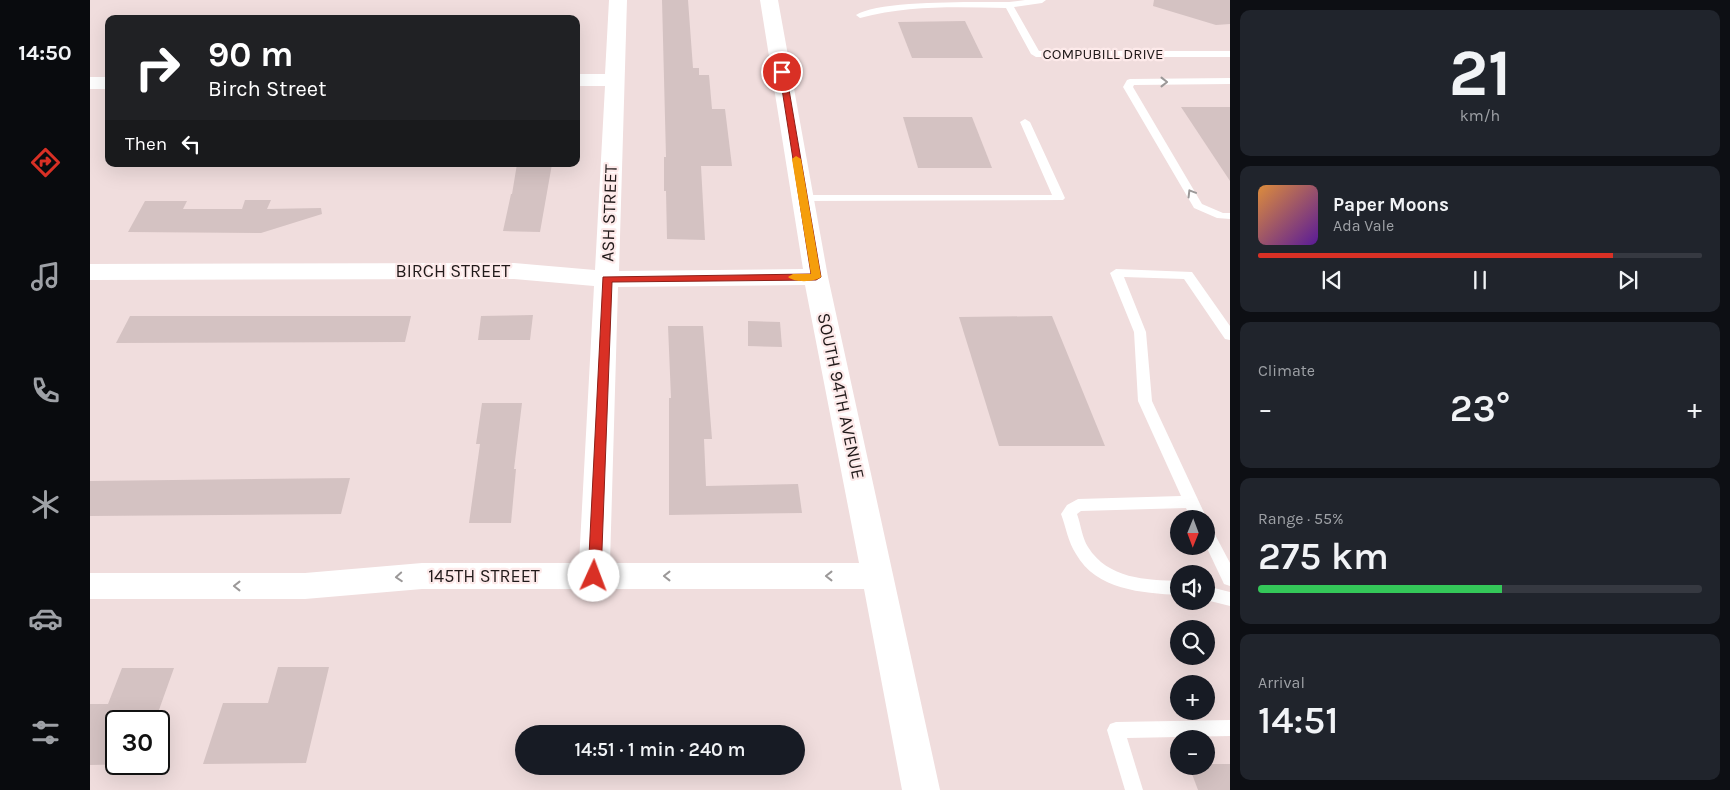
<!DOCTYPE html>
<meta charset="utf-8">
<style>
body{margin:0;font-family:Karla,sans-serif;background:#20242c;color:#f1f3f6;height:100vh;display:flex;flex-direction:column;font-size:19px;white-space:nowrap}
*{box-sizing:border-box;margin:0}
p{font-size:16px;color:#9ea1a6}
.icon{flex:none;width:28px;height:28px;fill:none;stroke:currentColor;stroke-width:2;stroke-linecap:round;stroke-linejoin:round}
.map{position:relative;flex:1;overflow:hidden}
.side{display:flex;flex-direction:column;gap:10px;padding:10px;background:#0d0f14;width:500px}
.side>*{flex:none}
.top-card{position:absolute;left:15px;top:15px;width:475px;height:152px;border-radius:10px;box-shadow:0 5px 20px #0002;background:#202124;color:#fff;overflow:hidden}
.needle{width:32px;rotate:181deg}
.controls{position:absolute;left:1080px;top:510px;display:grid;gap:10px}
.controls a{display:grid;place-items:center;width:45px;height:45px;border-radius:50%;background:#171b24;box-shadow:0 5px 20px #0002;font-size:25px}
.speed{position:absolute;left:15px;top:710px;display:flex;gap:10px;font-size:25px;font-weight:700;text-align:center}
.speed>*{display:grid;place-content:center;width:65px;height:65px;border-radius:50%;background:#171b24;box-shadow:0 5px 20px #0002;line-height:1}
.speed .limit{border:2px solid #111;border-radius:8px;background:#fff;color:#111}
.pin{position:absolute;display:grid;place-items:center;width:42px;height:42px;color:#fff;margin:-21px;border:2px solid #fff;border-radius:50%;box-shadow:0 1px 5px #0007}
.me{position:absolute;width:55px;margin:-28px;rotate:2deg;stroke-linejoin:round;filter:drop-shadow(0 0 4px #0008)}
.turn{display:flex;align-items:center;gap:18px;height:105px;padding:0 20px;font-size:22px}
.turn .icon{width:65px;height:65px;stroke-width:2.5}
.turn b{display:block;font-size:35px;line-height:42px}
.then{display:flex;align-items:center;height:48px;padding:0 20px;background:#0003;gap:10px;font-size:19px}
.big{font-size:38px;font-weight:600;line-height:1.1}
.side .widget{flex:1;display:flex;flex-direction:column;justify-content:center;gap:8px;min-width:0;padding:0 18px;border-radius:10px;background:#20242c}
.side .dial{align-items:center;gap:0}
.dial b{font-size:65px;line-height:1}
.song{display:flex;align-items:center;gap:15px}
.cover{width:60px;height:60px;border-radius:8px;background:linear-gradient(135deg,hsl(30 70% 55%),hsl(270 70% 35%))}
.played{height:5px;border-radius:2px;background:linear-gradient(90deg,#d93025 80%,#363941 80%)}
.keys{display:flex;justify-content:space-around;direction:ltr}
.heat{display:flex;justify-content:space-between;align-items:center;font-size:28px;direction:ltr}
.charge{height:8px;border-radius:4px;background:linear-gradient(90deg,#34c759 55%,#363941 0)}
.trip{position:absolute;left:425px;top:725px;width:290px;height:50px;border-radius:25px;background:#171b24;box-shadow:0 5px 20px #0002;font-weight:600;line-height:50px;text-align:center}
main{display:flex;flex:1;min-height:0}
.tab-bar{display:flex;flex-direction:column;width:90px;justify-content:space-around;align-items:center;background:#090b0e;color:#9ea1a6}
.tab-bar .icon{width:35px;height:35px}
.tab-bar .on{color:#d93025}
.tab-bar b{font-size:22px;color:#f1f3f6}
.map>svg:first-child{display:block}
.building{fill:#d4c2c2}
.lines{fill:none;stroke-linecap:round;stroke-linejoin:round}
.service{fill:#fff;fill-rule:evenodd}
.minor{fill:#fff;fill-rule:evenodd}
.oneway{stroke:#9b9898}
.route{fill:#d93025;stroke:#8d1f18}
.slow{fill:#f59e0b}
.labels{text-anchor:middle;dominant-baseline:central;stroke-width:4.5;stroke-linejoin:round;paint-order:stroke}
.far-street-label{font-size:15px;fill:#211a1a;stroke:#fdeaea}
.street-label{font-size:18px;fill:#211a1a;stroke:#fdeaea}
</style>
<main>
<nav class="tab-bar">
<b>14:50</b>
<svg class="icon on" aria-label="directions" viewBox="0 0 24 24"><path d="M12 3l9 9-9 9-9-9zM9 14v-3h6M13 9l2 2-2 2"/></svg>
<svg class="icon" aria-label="music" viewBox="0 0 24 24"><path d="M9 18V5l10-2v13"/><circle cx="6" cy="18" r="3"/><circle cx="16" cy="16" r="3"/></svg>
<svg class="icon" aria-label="phone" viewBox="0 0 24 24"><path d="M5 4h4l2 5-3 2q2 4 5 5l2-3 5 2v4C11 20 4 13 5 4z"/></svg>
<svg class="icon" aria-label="climate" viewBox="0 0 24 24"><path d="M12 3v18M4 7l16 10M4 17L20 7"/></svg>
<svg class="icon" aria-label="car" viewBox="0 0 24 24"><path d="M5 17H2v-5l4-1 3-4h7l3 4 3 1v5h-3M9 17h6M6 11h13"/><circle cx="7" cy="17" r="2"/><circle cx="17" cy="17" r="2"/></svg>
<svg class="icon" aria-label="filters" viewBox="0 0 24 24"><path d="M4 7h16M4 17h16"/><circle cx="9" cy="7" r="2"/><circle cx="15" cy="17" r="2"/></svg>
</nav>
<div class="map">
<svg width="1140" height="790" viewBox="0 0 1140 790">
<rect width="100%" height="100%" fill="#f0dddd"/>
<g class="building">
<polygon points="572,0 598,0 603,68 609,68 609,75 619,75 622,109 635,109 642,166 611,166 615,240 577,239 576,191 574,191 574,157 576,157"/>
<polygon points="1064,0 1140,0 1140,24 1126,25 1063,6"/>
<polygon points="875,21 893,58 822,58 808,22"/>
<polygon points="1091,107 1140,107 1140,181"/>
<polygon points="813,117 882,117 902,168 828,168"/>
<polygon points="427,164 462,164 450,232 413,231 421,194 422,194"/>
<polygon points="155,200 181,200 177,209 231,208 232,214 171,233 38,232 55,201 97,201 93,209 152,209"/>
<polygon points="443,315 440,340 388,340 391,316"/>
<polygon points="40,316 321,316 315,342 26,343"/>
<polygon points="962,316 1015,446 909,446 869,317"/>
<polygon points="658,321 690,322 692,347 658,346"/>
<polygon points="578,326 613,326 622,439 614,439 616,486 708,484 712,513 579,515 579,398 581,398"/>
<polygon points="392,403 432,403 424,469 426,469 421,523 379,523 390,444 386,444"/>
<polygon points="260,478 251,514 0,516 0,481"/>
<polygon points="188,667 239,667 216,763 113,764 133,703 178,703"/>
<polygon points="32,668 84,668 65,721 26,721 26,764 50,764 0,765 0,704 18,704"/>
<polygon points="1116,764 1140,764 1140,790 1108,790 1099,766 1116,766"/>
</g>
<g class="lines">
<g class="service">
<path d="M935,0H956L952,3L924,7L949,51H1140V57H946L941,54L916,8C866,7 819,5 770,18L766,15C787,0 888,2 919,2Z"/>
<polygon points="1140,78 1140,84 1044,85 1043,87 1112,204 1133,213 1140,213 1140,219 1127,218 1104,208 1033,87 1037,80 1040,79"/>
<polygon points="935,119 940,122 975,198 973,200 713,201 707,198 713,195 962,195 930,122"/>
<path d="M1026,269L1102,272L1140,326V340L1135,339L1094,279L1034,277L1056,332L1062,401L1117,519H1101L1096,508L991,511L987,514C991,525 992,538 998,547C1018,579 1056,580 1089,581V595C1052,593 1006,590 986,554C978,542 976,527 971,514L977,505L988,499L1091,496L1048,401L1044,332L1020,273Z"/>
<polygon points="1116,525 1121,527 1140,563 1140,586 1134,584 1116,546"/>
<polygon points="1116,586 1140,592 1140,606 1116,600"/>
<polygon points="1140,720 1140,736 1037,738 1053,790 1035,790 1017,730 1020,724 1026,722"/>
</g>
<g class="minor">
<path d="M519,0H537L529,271L713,269L670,0H688L738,277L850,790H812L774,589H332L215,599H0V573H215L332,563H489L504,286L424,279L0,280V264L424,263L505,270L515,86H486V74H515ZM715,285L769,563H520L528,287Z"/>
<rect x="0" y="77" width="19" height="12"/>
</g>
</g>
<defs><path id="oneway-chevron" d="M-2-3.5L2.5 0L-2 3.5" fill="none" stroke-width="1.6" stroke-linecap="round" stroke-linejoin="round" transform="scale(1.25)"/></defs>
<g class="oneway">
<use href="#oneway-chevron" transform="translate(1074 82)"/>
<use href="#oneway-chevron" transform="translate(1101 193) rotate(-121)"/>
<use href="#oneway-chevron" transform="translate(577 576) rotate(-180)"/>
<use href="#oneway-chevron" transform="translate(739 576) rotate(-180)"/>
<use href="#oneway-chevron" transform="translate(309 577) rotate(176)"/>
<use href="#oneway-chevron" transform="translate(147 586) rotate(180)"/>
</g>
<polygon class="route" points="689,70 696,72 731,277 726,280 522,282 511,576 509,579 504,581 500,579 498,576 513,277 721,274"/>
<path class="slow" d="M706,156L711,159L731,277C725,282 705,283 698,277L703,274H721L702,159Z"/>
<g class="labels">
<g class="far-street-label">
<text x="1013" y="54">COMPUBILL DRIVE</text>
</g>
<g class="street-label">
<text transform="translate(519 213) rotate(-88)">ASH STREET</text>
<text x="363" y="271">BIRCH STREET</text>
<text transform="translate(751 396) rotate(78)">SOUTH 94TH AVENUE</text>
<text x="394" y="576">145TH STREET</text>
</g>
</g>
</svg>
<div class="controls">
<a><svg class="needle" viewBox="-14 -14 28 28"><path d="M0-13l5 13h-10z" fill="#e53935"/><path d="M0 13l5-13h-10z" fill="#9ea1a6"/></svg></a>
<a><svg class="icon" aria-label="sound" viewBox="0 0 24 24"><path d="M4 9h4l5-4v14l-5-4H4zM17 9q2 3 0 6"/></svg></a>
<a><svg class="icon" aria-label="search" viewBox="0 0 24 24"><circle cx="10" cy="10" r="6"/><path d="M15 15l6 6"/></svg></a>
<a>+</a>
<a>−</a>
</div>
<div class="speed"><div class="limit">30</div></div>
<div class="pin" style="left:692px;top:72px;background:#d93025"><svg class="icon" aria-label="arrive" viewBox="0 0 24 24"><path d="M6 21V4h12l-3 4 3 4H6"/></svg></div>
<svg class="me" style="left:504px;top:576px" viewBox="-20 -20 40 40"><circle r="19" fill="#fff"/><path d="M0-13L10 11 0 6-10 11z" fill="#d93025"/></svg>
<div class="trip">14:51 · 1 min · 240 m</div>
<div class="top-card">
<div class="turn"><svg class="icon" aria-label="right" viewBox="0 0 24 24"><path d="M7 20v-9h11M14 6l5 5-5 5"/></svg><div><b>90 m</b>Birch Street</div></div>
<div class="then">Then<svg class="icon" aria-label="left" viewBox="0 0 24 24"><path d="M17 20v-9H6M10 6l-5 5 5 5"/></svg></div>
</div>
</div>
<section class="side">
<div class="widget dial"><b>21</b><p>km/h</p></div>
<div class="widget">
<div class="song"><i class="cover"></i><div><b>Paper Moons</b><p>Ada Vale</p></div></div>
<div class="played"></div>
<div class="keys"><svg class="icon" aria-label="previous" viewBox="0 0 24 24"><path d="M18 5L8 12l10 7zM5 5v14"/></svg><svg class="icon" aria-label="pause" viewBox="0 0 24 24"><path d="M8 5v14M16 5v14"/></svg><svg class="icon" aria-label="next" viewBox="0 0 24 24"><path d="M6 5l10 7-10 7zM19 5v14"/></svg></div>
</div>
<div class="widget"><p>Climate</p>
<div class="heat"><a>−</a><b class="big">23°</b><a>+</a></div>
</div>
<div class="widget"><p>Range · 55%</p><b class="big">275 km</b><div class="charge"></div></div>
<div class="widget"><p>Arrival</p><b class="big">14:51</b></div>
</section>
</main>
